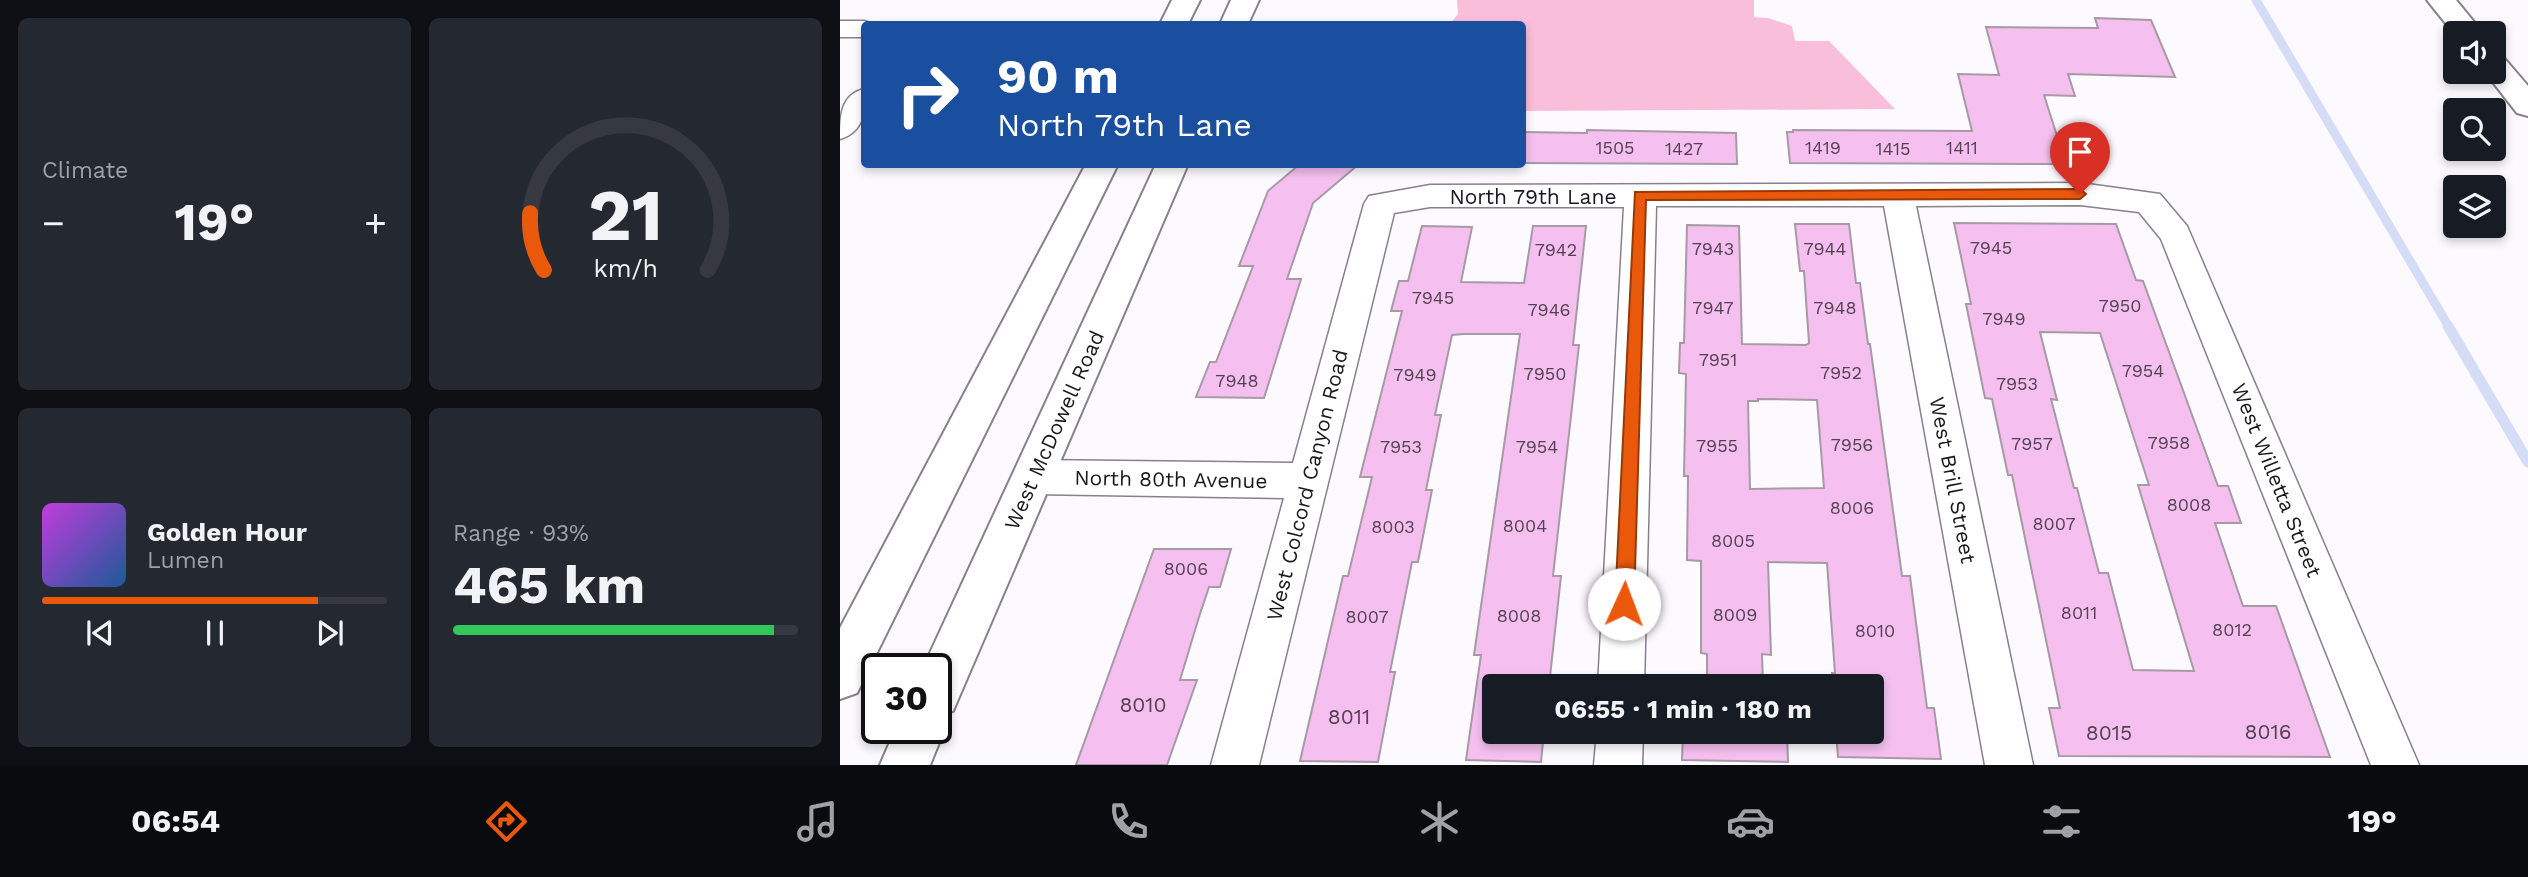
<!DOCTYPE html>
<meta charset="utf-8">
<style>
body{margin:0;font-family:"Work Sans",sans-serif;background:#242831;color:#f1f3f6;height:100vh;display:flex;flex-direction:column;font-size:26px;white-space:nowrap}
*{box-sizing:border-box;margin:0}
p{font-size:23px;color:#9ea1a6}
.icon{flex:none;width:38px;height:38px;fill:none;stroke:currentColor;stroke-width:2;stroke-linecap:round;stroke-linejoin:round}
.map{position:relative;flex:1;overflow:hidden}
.drawer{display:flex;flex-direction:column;gap:18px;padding:18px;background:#0d0f14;width:840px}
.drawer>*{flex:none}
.top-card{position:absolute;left:21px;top:21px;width:665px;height:147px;border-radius:7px;box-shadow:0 4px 10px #0003;background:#1a4fa0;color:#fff;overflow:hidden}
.fabs{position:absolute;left:1603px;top:21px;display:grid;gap:14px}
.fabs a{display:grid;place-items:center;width:63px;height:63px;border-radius:7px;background:#171b24;box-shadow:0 4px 10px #0003;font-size:35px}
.speed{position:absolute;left:21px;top:653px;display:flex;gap:14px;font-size:35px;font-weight:700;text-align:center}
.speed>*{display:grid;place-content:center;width:91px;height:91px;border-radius:50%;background:#171b24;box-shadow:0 4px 10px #0003;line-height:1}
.speed .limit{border:4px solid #111;border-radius:10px;background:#fff;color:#111}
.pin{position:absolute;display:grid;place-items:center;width:60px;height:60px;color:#fff;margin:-72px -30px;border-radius:50% 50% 50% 0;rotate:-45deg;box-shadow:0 0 7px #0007}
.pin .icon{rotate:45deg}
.me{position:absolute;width:77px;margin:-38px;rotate:2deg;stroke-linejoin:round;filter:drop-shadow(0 0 5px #0008)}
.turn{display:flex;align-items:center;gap:24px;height:147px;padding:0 21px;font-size:32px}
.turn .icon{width:91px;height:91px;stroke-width:2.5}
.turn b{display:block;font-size:49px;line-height:60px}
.big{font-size:52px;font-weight:700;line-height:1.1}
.drawer .tile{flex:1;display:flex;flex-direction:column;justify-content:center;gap:10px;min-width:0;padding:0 24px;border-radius:10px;background:#242831}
.drawer .dial{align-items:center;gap:0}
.dial svg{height:182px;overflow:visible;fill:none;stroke:#363941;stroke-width:7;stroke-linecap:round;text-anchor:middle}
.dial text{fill:#f1f3f6;stroke:none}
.song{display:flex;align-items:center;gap:21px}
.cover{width:84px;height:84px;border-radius:10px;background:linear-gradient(135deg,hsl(290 70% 55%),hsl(210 70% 35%))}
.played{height:7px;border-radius:4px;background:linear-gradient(90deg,#ea580c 80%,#363941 80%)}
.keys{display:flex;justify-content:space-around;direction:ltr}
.heat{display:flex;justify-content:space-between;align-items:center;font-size:38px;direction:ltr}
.charge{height:10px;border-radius:5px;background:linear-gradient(90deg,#34c759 93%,#363941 0)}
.drawer .tiles{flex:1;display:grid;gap:18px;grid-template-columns:repeat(2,1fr)}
.trip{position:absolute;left:642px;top:674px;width:402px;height:70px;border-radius:7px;background:#171b24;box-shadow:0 4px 10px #0003;font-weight:700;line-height:70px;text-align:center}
.dock{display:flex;height:112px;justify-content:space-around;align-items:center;background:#090b0e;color:#9ea1a6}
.dock .icon{width:49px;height:49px}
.dock .selected{color:#ea580c}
.dock b{font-size:32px;color:#f1f3f6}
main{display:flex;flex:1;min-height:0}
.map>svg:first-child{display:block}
.green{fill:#f9beda}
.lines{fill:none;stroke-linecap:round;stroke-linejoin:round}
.stream-far1{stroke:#d5dcf5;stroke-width:9}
.stream{stroke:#d5dcf5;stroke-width:11}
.building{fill:#f5c0f0;stroke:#a79aa5;stroke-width:2;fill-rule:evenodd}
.street-casing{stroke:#87808d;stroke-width:3}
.primary-casing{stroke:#87808d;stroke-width:4}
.highway-casing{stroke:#87808d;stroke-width:4}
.street{fill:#fff;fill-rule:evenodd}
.primary{fill:#fff;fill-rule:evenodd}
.highway{fill:#fff;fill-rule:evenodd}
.route{fill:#ea580c;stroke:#983908;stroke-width:2}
.labels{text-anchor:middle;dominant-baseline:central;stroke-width:5;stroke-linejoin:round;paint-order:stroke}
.number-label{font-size:18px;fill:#524252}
.street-label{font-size:21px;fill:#1b181d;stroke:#fff}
.near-number-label{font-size:21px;fill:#524252}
</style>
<main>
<section class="drawer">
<div class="tiles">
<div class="tile"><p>Climate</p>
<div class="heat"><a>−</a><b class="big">19°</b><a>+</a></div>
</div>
<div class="tile dial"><svg viewBox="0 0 100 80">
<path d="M14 69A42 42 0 1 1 86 69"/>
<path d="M14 69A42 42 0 0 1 8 44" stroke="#ea580c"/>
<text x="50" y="56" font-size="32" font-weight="700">21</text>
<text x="50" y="72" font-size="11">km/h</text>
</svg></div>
<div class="tile">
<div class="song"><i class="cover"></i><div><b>Golden Hour</b><p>Lumen</p></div></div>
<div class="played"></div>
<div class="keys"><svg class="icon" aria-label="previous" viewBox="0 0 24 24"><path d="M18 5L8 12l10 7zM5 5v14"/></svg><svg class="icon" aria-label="pause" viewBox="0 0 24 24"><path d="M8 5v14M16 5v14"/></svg><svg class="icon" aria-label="next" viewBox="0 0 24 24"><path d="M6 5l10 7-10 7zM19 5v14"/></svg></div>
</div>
<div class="tile"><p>Range · 93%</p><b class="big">465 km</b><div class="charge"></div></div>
</div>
</section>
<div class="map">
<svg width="1688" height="765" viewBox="0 0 1688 765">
<rect width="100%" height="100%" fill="#fcf9ff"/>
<polygon class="green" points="617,0 914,0 914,17 928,18 952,26 955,41 989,41 1055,109 683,111 682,24 610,24 618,14"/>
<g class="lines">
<polyline class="stream-far1" points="1416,0 1609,327"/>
<polyline class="stream" points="1608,326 1688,462"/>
</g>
<g class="building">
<polygon points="1255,18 1311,20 1335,77 1228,74 1235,96 1204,95 1226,164 950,163 947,132 953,132 953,130 1132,131 1118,74 1159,75 1146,27 1258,28"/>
<polygon points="747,130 896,133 897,164 682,163 682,132 747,133"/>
<polygon points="460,164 519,164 473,203 447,279 461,279 424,398 356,397 370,362 376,362 413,266 399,266 428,191"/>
<path d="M1114,223L1276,224L1296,280L1303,281L1378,486H1388L1401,523H1375L1403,606H1436L1490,757L1219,756L1209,708H1220L1172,475H1168L1152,399L1145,398L1126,304H1131ZM1200,332L1260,333L1309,485H1298L1354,671L1293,670L1268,573H1259L1237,488H1234L1211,399L1217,400Z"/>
<path d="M955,224H1009L1016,283H1020L1028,344H1030L1062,576H1070L1087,708H1094L1101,759L998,757L996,732H1032V686H993L992,673H995L987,563L928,562L931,655L922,654L923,686H867V654L861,653V561L847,560L848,476H844L846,374L839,373L840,343H844L847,225L899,226L902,344L966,345L969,343L964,271H960ZM918,399L977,400L984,488L910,489L908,401H918Z"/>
<polygon points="582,226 632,227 621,282 684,283 693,226 746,226 733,345 739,345 713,576 721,576 709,686 654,686 654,732 704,732 701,762 626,760 641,655 634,655 680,334 624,334 612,335 595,415 601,415 586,490 592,490 578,562 572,562 550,672 555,672 538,762 460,761 503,576 508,576 532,477 520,477 562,311 551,311 559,281 568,281"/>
<polygon points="314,549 391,549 380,587 369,587 359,617 340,680 357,680 327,765 236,765"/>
<polygon points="843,732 947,732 948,762 842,760"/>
</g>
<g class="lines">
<g class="street-casing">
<g id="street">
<polygon points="0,21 24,21 34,24 24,24 24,37 0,37"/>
<path d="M24,89C26,110 24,132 0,139C0,117 0,95 24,89Z"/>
<polygon points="1240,183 1320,194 1347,226 1579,765 1531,765 1321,239 1299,212 1240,205 1076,206 1193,765 1145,765 1044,206 816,206 804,686 758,686 784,207 590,207 554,213 419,765 371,765 444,498 193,494 179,489 173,477 179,465 193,460 453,463 524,204 529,196 590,185"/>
<polygon points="757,732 803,732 802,765 754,765"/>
</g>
</g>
<g class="primary-casing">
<g id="primary">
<polygon points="332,0 360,0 348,24 320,24"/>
<polygon points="391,0 419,0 408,24 380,24"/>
<polygon points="246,164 278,164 17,693 0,699 0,628"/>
<polygon points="316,164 348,164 113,711 100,716 105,728 90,765 40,765 56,728 96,728 96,668 83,668"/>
</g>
</g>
<g class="highway-casing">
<g id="highway">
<polygon points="1587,0 1616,0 1643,33 1615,35"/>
<polygon points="1654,55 1664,58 1688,86 1688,116 1677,113 1645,72 1654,72"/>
</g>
</g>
<use href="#street" class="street"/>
<use href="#primary" class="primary"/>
<use href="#highway" class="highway"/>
</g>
<polygon class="route" points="1240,189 1246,194 1240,199 806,200 794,604 791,611 784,613 778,611 775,604 795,192"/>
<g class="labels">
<g class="number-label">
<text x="775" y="147">1505</text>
<text x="983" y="147">1419</text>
<text x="1122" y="147">1411</text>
<text x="844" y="148">1427</text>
<text x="1053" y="148">1415</text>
<text x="1151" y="247">7945</text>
<text x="873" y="248">7943</text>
<text x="985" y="248">7944</text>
<text x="716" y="249">7942</text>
<text x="593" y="297">7945</text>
<text x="1280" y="305">7950</text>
<text x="873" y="307">7947</text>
<text x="995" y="307">7948</text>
<text x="709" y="309">7946</text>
<text x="1164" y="318">7949</text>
<text x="878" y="359">7951</text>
<text x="1303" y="370">7954</text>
<text x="1001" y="372">7952</text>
<text x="705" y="373">7950</text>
<text x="575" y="374">7949</text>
<text x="397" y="380">7948</text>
<text x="1177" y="383">7953</text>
<text x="1329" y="442">7958</text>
<text x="1192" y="443">7957</text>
<text x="1012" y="444">7956</text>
<text x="877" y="445">7955</text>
<text x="561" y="446">7953</text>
<text x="697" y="446">7954</text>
<text x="1349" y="504">8008</text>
<text x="1012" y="507">8006</text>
<text x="1214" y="523">8007</text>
<text x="685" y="525">8004</text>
<text x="553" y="526">8003</text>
<text x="893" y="540">8005</text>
<text x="346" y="568">8006</text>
<text x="1239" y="612">8011</text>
<text x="895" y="614">8009</text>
<text x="679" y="615">8008</text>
<text x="527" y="616">8007</text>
<text x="1392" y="629">8012</text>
<text x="1035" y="630">8010</text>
</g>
<g class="street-label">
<text x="693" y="196">North 79th Lane</text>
<text transform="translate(214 430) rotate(-66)">West McDowell Road</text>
<text transform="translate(331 479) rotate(1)">North 80th Avenue</text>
<text transform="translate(1113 480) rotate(79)">West Brill Street</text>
<text transform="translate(1437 480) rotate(68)">West Willetta Street</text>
<text transform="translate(467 485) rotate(-76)">West Colcord Canyon Road</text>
</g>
<g class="near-number-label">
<text x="303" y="704">8010</text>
<text x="509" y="716">8011</text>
<text x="1428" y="731">8016</text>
<text x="1269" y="732">8015</text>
</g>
</g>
</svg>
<div class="fabs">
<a><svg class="icon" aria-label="sound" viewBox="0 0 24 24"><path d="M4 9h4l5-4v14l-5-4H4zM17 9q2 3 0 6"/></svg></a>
<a><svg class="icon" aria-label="search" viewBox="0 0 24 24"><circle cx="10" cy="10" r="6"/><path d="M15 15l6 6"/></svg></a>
<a><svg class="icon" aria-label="layers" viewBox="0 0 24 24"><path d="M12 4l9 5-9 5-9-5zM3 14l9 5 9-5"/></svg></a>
</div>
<div class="speed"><div class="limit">30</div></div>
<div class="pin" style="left:1240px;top:194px;background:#d93025"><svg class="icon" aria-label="arrive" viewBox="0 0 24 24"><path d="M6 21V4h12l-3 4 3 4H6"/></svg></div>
<svg class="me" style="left:784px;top:604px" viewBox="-20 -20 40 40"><circle r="19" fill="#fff"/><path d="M0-13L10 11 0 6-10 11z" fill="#ea580c"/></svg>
<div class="trip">06:55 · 1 min · 180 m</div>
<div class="top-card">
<div class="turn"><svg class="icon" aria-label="right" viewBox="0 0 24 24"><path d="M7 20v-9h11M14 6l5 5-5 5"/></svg><div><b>90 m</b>North 79th Lane</div></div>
</div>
</div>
</main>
<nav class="dock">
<b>06:54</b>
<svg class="icon selected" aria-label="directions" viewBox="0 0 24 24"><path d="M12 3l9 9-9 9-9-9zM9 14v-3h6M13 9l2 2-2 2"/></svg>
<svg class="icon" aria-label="music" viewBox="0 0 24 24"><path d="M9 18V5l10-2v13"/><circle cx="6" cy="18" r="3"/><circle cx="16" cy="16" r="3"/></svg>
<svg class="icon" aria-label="phone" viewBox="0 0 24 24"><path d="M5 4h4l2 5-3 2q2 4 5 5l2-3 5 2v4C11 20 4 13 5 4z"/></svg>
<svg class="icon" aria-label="climate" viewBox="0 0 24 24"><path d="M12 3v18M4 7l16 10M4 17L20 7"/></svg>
<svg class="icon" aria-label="car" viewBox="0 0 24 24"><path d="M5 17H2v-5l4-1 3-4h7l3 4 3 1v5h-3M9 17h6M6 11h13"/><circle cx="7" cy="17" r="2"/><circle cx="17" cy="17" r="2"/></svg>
<svg class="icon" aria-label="filters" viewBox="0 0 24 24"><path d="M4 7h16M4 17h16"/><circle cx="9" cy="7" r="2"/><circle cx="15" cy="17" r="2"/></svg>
<b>19°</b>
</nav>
